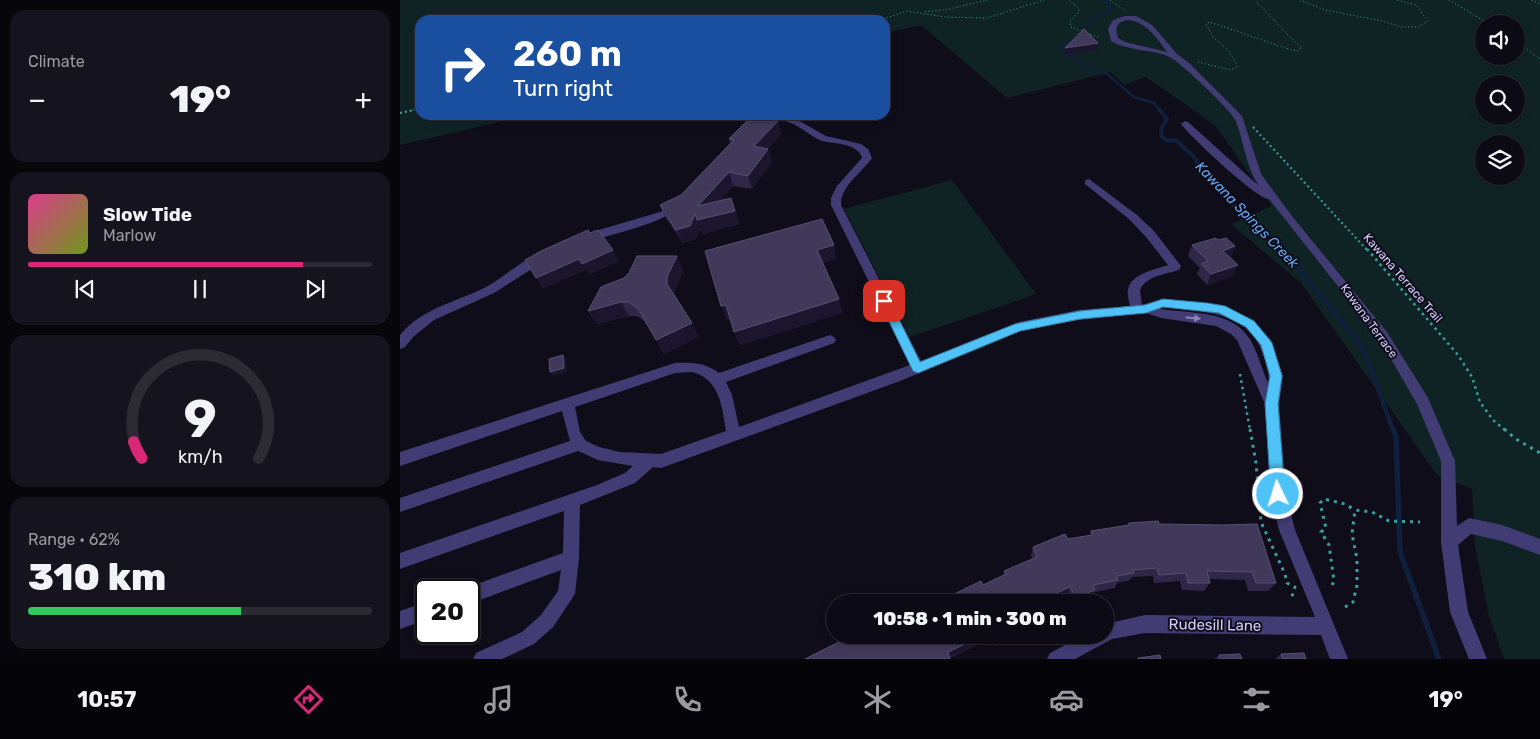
<!DOCTYPE html>
<meta charset="utf-8">
<style>
body{margin:0;font-family:Rubik,sans-serif;background:#15131d;color:#f1f3f6;height:100vh;display:flex;flex-direction:column;font-size:19px;white-space:nowrap}
*{box-sizing:border-box;margin:0}
p{font-size:16px;color:#9a9aa0}
.icon{flex:none;width:28px;height:28px;fill:none;stroke:currentColor;stroke-width:2;stroke-linecap:round;stroke-linejoin:round}
.map{position:relative;flex:1;overflow:hidden}
.side{display:flex;flex-direction:column;gap:10px;padding:10px;background:#07060b;width:400px}
.side>*{flex:none}
.top-card{position:absolute;left:15px;top:15px;width:475px;height:105px;border-radius:15px;box-shadow:0 2px 8px #0003,0 0 0 1px #2c2b34;background:#1a4fa0;color:#fff;overflow:hidden}
.controls{position:absolute;left:1075px;top:15px;display:grid;gap:10px}
.controls a{display:grid;place-items:center;width:50px;height:50px;border-radius:50%;background:#0c0a14;box-shadow:0 2px 8px #0003,0 0 0 1px #2c2b34;font-size:25px}
.speed{position:absolute;left:15px;top:579px;display:flex;gap:10px;font-size:25px;font-weight:700;text-align:center}
.speed>*{display:grid;place-content:center;width:65px;height:65px;border-radius:50%;background:#0c0a14;box-shadow:0 2px 8px #0003,0 0 0 1px #2c2b34;line-height:1}
.speed .limit{border:2px solid #111;border-radius:8px;background:#fff;color:#111}
.pin{position:absolute;display:grid;place-items:center;width:42px;height:42px;color:#fff;margin:-21px;border-radius:10px;box-shadow:0 2px 8px #0006}
.me{position:absolute;width:55px;margin:-28px;rotate:356deg;stroke-linejoin:round;filter:drop-shadow(0 0 4px #0008)}
.turn{display:flex;align-items:center;gap:18px;height:105px;padding:0 15px;font-size:22px}
.turn .icon{width:65px;height:65px;stroke-width:2.5}
.turn b{display:block;font-size:35px;line-height:42px}
.big{font-size:38px;font-weight:800;line-height:1.1}
.side .widget{flex:1;display:flex;flex-direction:column;justify-content:center;gap:8px;min-width:0;padding:0 18px;border-radius:15px;background:#15131d}
.side .dial{align-items:center;gap:0}
.dial svg{height:130px;overflow:visible;fill:none;stroke:#2c2b34;stroke-width:7;stroke-linecap:round;text-anchor:middle}
.dial text{fill:#f1f3f6;stroke:none}
.song{display:flex;align-items:center;gap:15px}
.cover{width:60px;height:60px;border-radius:8px;background:linear-gradient(135deg,hsl(330 70% 55%),hsl(80 70% 35%))}
.played{height:5px;border-radius:2px;background:linear-gradient(90deg,#db2777 80%,#2c2b34 80%)}
.keys{display:flex;justify-content:space-around;direction:ltr}
.heat{display:flex;justify-content:space-between;align-items:center;font-size:28px;direction:ltr}
.charge{height:8px;border-radius:4px;background:linear-gradient(90deg,#34c759 62%,#2c2b34 0)}
.trip{position:absolute;left:426px;top:594px;width:288px;height:50px;border-radius:25px;background:#0c0a14;box-shadow:0 2px 8px #0003,0 0 0 1px #2c2b34;font-weight:800;line-height:50px;text-align:center}
.tab-bar{display:flex;height:80px;justify-content:space-around;align-items:center;background:#050408;color:#9a9aa0}
.tab-bar .icon{width:35px;height:35px}
.tab-bar .current{color:#db2777}
.tab-bar b{font-size:22px;color:#f1f3f6}
main{display:flex;flex:1;min-height:0}
.map>svg:first-child{display:block}
.green{fill:#102324;fill-rule:evenodd}
.lines{fill:none;stroke-linecap:round;stroke-linejoin:round}
.stream-far3{stroke:#101f3b;stroke-width:2.5}
.stream-far2{stroke:#101f3b;stroke-width:4}
.stream-far1{stroke:#101f3b;stroke-width:4.5}
.stream{stroke:#101f3b;stroke-width:5.5}
.path-far3{stroke:#38a1a0;stroke-width:1;stroke-dasharray:1 2.5;stroke-linecap:butt}
.path-far2{stroke:#38a1a0;stroke-width:2;stroke-dasharray:2 3;stroke-linecap:butt}
.path-far1{stroke:#38a1a0;stroke-width:2.5;stroke-dasharray:2.5 4;stroke-linecap:butt}
.path{stroke:#38a1a0;stroke-width:3;stroke-dasharray:3 5;stroke-linecap:butt}
.minor{fill:#423c75;fill-rule:evenodd}
.wall{fill:#2f2747}
.shaded-wall{fill:#1b152d}
.building{fill:#41395a;stroke:#585073}
.oneway{fill:#8a84b8}
.route{fill:#4fc3f7;stroke:#337fa1}
.labels{text-anchor:middle;dominant-baseline:central;stroke-width:4;stroke-linejoin:round;paint-order:stroke}
.street-label{font-size:12px;fill:#d3cbfa;stroke:#100d1a}
.water-label{font-size:14px;font-style:italic;fill:#64a7ef;stroke:#100d1a}
.near-street-label{font-size:15px;fill:#d3cbfa;stroke:#100d1a}
</style>
<main>
<section class="side">
<div class="widget"><p>Climate</p>
<div class="heat"><a>−</a><b class="big">19°</b><a>+</a></div>
</div>
<div class="widget">
<div class="song"><i class="cover"></i><div><b>Slow Tide</b><p>Marlow</p></div></div>
<div class="played"></div>
<div class="keys"><svg class="icon" aria-label="previous" viewBox="0 0 24 24"><path d="M18 5L8 12l10 7zM5 5v14"/></svg><svg class="icon" aria-label="pause" viewBox="0 0 24 24"><path d="M8 5v14M16 5v14"/></svg><svg class="icon" aria-label="next" viewBox="0 0 24 24"><path d="M6 5l10 7-10 7zM19 5v14"/></svg></div>
</div>
<div class="widget dial"><svg viewBox="0 0 100 80">
<path d="M14 69A42 42 0 1 1 86 69"/>
<path d="M14 69A42 42 0 0 1 9 59" stroke="#db2777"/>
<text x="50" y="56" font-size="32" font-weight="700">9</text>
<text x="50" y="72" font-size="11">km/h</text>
</svg></div>
<div class="widget"><p>Range · 62%</p><b class="big">310 km</b><div class="charge"></div></div>
</section>
<div class="map">
<svg width="1140" height="659" viewBox="0 0 1140 659">
<rect width="100%" height="100%" fill="#100d1a"/>
<g class="green">
<path d="M0,0H1140V659H1104L1089,616L1075,546L1072,489L1037,475L901,283L831,224L872,206L815,125L746,77L724,85L711,72L607,98L521,25L485,33V20H20V115H129L0,145ZM1084,24H1116V56H1084ZM1084,84H1116V116H1084ZM1084,144H1116V176H1084Z"/>
<polygon points="552,180 636,294 510,337 444,209"/>
</g>
<g class="lines">
<polyline class="stream-far3" points="703,0 710,5 710,11 694,18 674,39 659,48 691,70 707,74 734,97 754,103 760,110"/>
<polyline class="stream-far2" points="759,109 767,119 761,129 762,137 766,140 777,141 794,157 802,172 834,206 884,251"/>
<polyline class="stream-far1" points="883,249 963,348 993,430"/>
<polyline class="stream" points="993,429 996,437 1000,552 1039,659"/>
<g class="path-far3">
<polyline points="669,0 679,9 678,13 670,21 671,27 700,38"/>
<polyline points="710,0 725,10"/>
<polyline points="900,0 925,10 978,20 1002,27 1017,27 1028,21 1016,5 996,0"/>
<polyline points="1049,0 1089,24"/>
<polyline points="1132,0 1140,4"/>
<polyline points="525,12 549,9 588,0"/>
<polyline points="480,20 507,11 545,17 587,18 644,0"/>
<polyline points="1116,41 1140,59"/>
<path d="M798,62L830,70L838,67L828,50L813,37L806,24L810,22L891,50L897,51L902,48C884,33 871,15 854,0"/>
<polyline points="13,110 20,109"/>
</g>
<g class="path-far2">
<polyline points="0,113 19,109"/>
<polyline points="853,127 968,251"/>
</g>
<g class="path-far1">
<polyline points="967,249 1058,355 1072,377 1080,402 1093,420 1105,430"/>
<polyline points="840,374 850,430"/>
</g>
<g class="path">
<polyline points="850,429 856,463 861,522 885,574 887,583 895,587 891,599"/>
<polyline points="1104,429 1116,439 1140,453"/>
<polyline points="932,585 934,581 929,545 921,532 926,528 920,503 924,499 945,504 955,510"/>
<polyline points="945,607 953,602 957,585 957,559 952,534 955,510 972,512 989,521 1020,522"/>
</g>
<g class="minor">
<path d="M725,16H736L752,25L777,54L789,63L842,116L861,174L891,215L987,332L1028,398L1055,461L1057,526L1069,518L1102,525L1140,539V555L1102,541L1071,534L1058,545L1068,612L1087,659H1069L1050,612L1041,542V461L1017,404L979,338L869,199C855,198 791,137 781,124L785,121L788,122L859,186C846,167 844,143 836,121C832,111 784,66 773,59C758,49 730,52 711,41L708,29L713,20ZM726,20C745,20 757,38 767,52L725,42L718,38L716,29L719,23Z"/>
<path d="M381,115L394,118L426,136L461,144L468,149L472,158C461,174 441,185 441,205L521,361L619,322L679,310L730,306C729,301 727,295 728,290C731,273 755,270 768,265L746,237L729,219L685,184V180L689,179L737,215L754,231L781,266L779,270C766,274 746,276 740,290L742,305L763,299L821,305L854,321L871,340L883,376L879,404L886,494L895,530L948,659H930L921,635L745,633L712,639L675,659H647L650,653L684,635H705V624L745,615L915,617L879,530L870,494L865,404L837,340L831,334L816,326L761,318L746,313L679,320L621,331L500,381L261,468L253,467L235,483L180,505L179,558L175,594L153,627L134,644L102,659H73L76,653L122,632L141,615L158,591L161,570L69,604V590L63,589L163,553L164,511L0,569V553L197,485L225,473L233,466L198,460L178,451L0,512V498L170,441L162,411L0,466V452L275,363C292,362 306,363 319,373L430,335L434,337L436,340L434,343L326,382L332,395L339,427L510,365L431,205V198L437,186L462,158C458,143 435,144 422,141C409,136 398,123 384,121C377,120 368,123 361,125L357,122ZM764,307C803,312 850,310 864,357C866,366 870,374 868,383C862,369 858,354 851,341C833,309 791,314 760,309ZM292,372C320,379 322,407 326,431L261,454L220,452L199,447L186,441L180,432L175,407L275,373Z"/>
<path d="M277,203L282,206C269,221 207,236 186,242L181,238L182,235L260,212Z"/>
<path d="M142,253L146,254L148,257L146,260L94,293L34,320L13,337L5,347L0,349V335C22,308 57,302 86,287C105,277 122,259 142,253Z"/>
<polygon points="26,602 26,620 0,629 0,611"/>
</g>
</g>
<g class="wall">
<polygon points="377,118 381,134 368,149 372,162 352,189 333,186 320,201 340,224 303,234 300,229 296,239 283,243 266,218 260,205 281,195 330,143 329,139 351,121"/>
<polygon points="818,240 835,246 831,257 830,257 833,276 807,285 797,274 800,268 788,256 792,245"/>
<polygon points="283,270 275,291 275,296 299,337 264,354 247,323 237,316 229,316 197,324 188,311 224,278"/>
<polygon points="729,523 759,524 876,583 868,591 848,591 845,580 809,579 810,583 804,591 782,590 780,581 754,583 753,576 732,577 730,580 717,583 715,588 695,592 692,598 681,602 672,602 668,594 651,602 548,597 583,585 604,575 604,571 633,559 631,556 633,547 668,539 690,535 691,531 727,525"/>
<polygon points="453,635 619,635 595,646 591,638 550,658"/>
<polygon points="881,654 906,659 875,659"/>
<polygon points="819,655 842,659 814,659"/>
</g>
<g class="shaded-wall">
<polygon points="698,43 697,50 664,55 665,48"/>
<polygon points="377,118 381,134 358,159 354,146"/>
<polygon points="368,149 372,162 352,189 348,176"/>
<polygon points="329,172 333,186 305,218 331,198 340,224 303,234 300,229 296,239 283,243 276,230"/>
<polygon points="434,245 437,259 421,264 417,250"/>
<polygon points="835,246 831,257 818,261 823,251"/>
<polygon points="213,250 219,261 189,275 182,264"/>
<polygon points="277,256 283,270 275,291 275,298 267,284 267,277"/>
<polygon points="179,259 186,270 143,289 136,278"/>
<polygon points="838,265 833,276 807,285 811,274"/>
<polygon points="439,299 443,313 340,346 334,332"/>
<polygon points="221,302 229,316 197,324 188,311"/>
<polygon points="326,305 332,319 327,320 321,306"/>
<polygon points="292,323 299,337 264,354 256,340"/>
<polygon points="163,355 166,358 167,372 153,376 150,372"/>
<polygon points="670,587 668,594 649,602 648,597"/>
<polygon points="695,590 692,598 681,602 675,602 676,598"/>
<polygon points="584,635 591,635 591,638 548,658 548,652"/>
<polygon points="606,635 619,635 595,646 596,640"/>
</g>
<g class="building">
<polygon points="684,29 698,43 665,48"/>
<polygon points="357,115 377,118 375,120 378,121 354,146 368,149 348,176 329,172 298,206 331,198 335,211 297,220 295,214 290,226 276,230 260,205 281,195 334,140 329,139 347,121 351,121"/>
<polygon points="422,219 434,245 417,250 439,299 334,332 326,305 321,306 305,251"/>
<polygon points="188,230 190,233 198,230 213,250 182,264 179,259 136,278 125,260 141,251"/>
<polygon points="816,238 818,240 826,238 835,246 823,251 838,265 811,274 801,264 808,261 792,245"/>
<polygon points="237,256 277,256 267,277 267,284 292,323 256,340 239,310 229,302 221,302 188,311 201,287 224,278 229,273"/>
<polygon points="163,355 164,368 150,372 149,359"/>
<polygon points="758,521 759,524 822,525 857,524 876,583 856,583 852,572 807,571 810,583 788,583 786,573 759,575 757,568 733,570 734,573 717,576 718,580 693,585 695,590 676,598 670,587 648,597 651,602 527,602 547,594 548,597 581,581 583,585 606,574 604,571 637,557 633,547 665,534 668,539 692,535 691,531 729,525 729,523"/>
<polygon points="453,635 584,635 548,652 550,659 405,659"/>
<polygon points="593,635 606,635 596,640"/>
<polygon points="904,653 906,659 883,659 881,654"/>
<polygon points="840,654 842,659 820,659 819,655"/>
<polygon points="760,655 761,659 738,659 738,658"/>
</g>
<defs><path id="oneway-solid" d="M-6-.8H1V-3.2L6.5 0L1 3.2V.8H-6Z" transform="scale(1.25)"/></defs>
<use class="oneway" href="#oneway-solid" transform="translate(793 318) rotate(6)"/>
<polygon class="route" points="484,297 490,301 520,362 615,324 680,311 745,305 763,299 807,303 825,306 854,321 872,343 882,376 878,404 885,494 883,499 878,501 873,499 871,494 865,404 870,376 861,345 846,327 819,313 763,307 746,313 680,319 620,331 518,373 513,371 479,301"/>
<g class="labels">
<g class="street-label">
<text transform="translate(1003 278) rotate(49)">Kawana Terrace Trail</text>
<text transform="translate(969 321) rotate(54)">Kawana Terrace</text>
</g>
<g class="water-label">
<text transform="translate(847 215) rotate(46)">Kawana Spings Creek</text>
</g>
<g class="near-street-label">
<text transform="translate(815 625) rotate(1)">Rudesill Lane</text>
</g>
</g>
</svg>
<div class="controls">
<a><svg class="icon" aria-label="sound" viewBox="0 0 24 24"><path d="M4 9h4l5-4v14l-5-4H4zM17 9q2 3 0 6"/></svg></a>
<a><svg class="icon" aria-label="search" viewBox="0 0 24 24"><circle cx="10" cy="10" r="6"/><path d="M15 15l6 6"/></svg></a>
<a><svg class="icon" aria-label="layers" viewBox="0 0 24 24"><path d="M12 4l9 5-9 5-9-5zM3 14l9 5 9-5"/></svg></a>
</div>
<div class="speed"><div class="limit">20</div></div>
<div class="pin" style="left:484px;top:301px;background:#d93025"><svg class="icon" aria-label="arrive" viewBox="0 0 24 24"><path d="M6 21V4h12l-3 4 3 4H6"/></svg></div>
<svg class="me" style="left:878px;top:494px" viewBox="-20 -20 40 40"><circle r="17" fill="#4fc3f7" stroke="#fff" stroke-width="3"/><path d="M0-11L8 9 0 5-8 9z" fill="#fff"/></svg>
<div class="trip">10:58 · 1 min · 300 m</div>
<div class="top-card">
<div class="turn"><svg class="icon" aria-label="right" viewBox="0 0 24 24"><path d="M7 20v-9h11M14 6l5 5-5 5"/></svg><div><b>260 m</b>Turn right</div></div>
</div>
</div>
</main>
<nav class="tab-bar">
<b>10:57</b>
<svg class="icon current" aria-label="directions" viewBox="0 0 24 24"><path d="M12 3l9 9-9 9-9-9zM9 14v-3h6M13 9l2 2-2 2"/></svg>
<svg class="icon" aria-label="music" viewBox="0 0 24 24"><path d="M9 18V5l10-2v13"/><circle cx="6" cy="18" r="3"/><circle cx="16" cy="16" r="3"/></svg>
<svg class="icon" aria-label="phone" viewBox="0 0 24 24"><path d="M5 4h4l2 5-3 2q2 4 5 5l2-3 5 2v4C11 20 4 13 5 4z"/></svg>
<svg class="icon" aria-label="climate" viewBox="0 0 24 24"><path d="M12 3v18M4 7l16 10M4 17L20 7"/></svg>
<svg class="icon" aria-label="car" viewBox="0 0 24 24"><path d="M5 17H2v-5l4-1 3-4h7l3 4 3 1v5h-3M9 17h6M6 11h13"/><circle cx="7" cy="17" r="2"/><circle cx="17" cy="17" r="2"/></svg>
<svg class="icon" aria-label="filters" viewBox="0 0 24 24"><path d="M4 7h16M4 17h16"/><circle cx="9" cy="7" r="2"/><circle cx="15" cy="17" r="2"/></svg>
<b>19°</b>
</nav>
